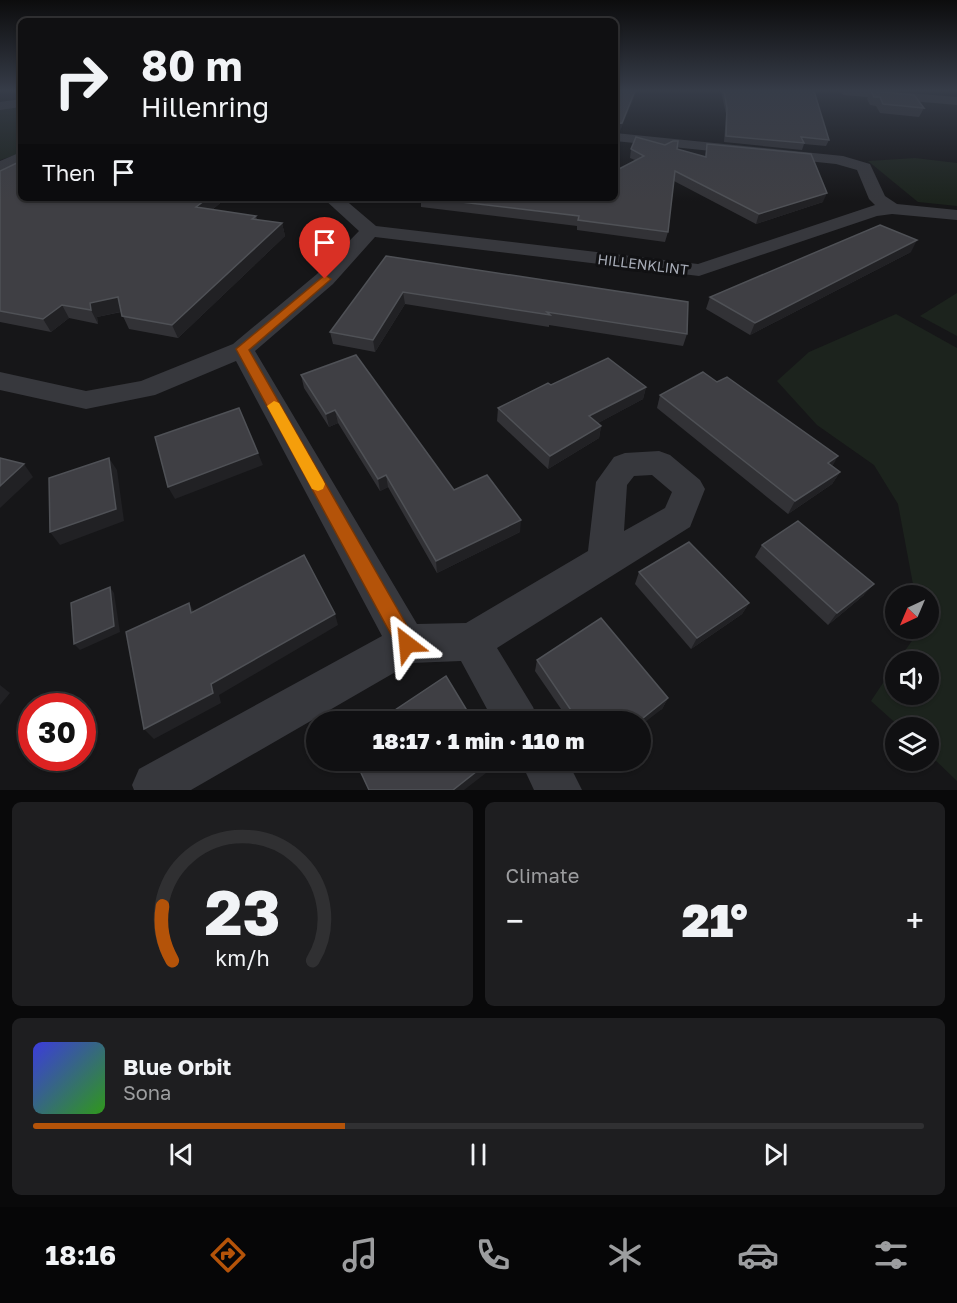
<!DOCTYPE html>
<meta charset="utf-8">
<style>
body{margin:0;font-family:"Golos Text",sans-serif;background:#1e1e20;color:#f1f3f6;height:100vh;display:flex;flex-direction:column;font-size:22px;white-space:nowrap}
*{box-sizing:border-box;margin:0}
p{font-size:20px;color:#9c9d9f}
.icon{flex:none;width:33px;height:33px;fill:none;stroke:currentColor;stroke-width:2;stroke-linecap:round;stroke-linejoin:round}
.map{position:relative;height:790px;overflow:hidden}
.side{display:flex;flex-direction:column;gap:12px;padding:12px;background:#09090a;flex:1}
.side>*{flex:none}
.guide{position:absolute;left:18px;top:18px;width:600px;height:183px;border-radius:9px;box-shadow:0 2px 4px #0004,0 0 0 2px #303032;background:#101012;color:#f1f3f6;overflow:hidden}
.needle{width:39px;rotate:224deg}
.buttons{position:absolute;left:885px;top:585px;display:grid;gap:12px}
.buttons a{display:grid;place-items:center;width:54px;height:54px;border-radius:50%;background:#101012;box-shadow:0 2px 4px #0004,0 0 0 2px #303032;font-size:30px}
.speed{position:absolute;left:18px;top:693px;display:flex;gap:12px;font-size:30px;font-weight:700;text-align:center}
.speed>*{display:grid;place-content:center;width:78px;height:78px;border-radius:50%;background:#101012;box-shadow:0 2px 4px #0004,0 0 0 2px #303032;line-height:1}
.speed .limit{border:9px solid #d22;background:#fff;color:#111}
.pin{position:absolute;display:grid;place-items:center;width:51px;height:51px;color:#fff;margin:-62px -26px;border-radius:50% 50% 50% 0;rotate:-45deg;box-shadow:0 0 6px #0007}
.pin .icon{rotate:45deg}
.me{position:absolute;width:66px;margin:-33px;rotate:331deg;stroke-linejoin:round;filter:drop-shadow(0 0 4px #0008)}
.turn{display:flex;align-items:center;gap:21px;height:126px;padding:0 24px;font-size:27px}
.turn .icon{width:78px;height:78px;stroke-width:2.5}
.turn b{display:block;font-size:42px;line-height:51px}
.then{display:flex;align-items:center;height:57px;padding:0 24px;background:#0003;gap:12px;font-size:22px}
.big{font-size:45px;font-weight:800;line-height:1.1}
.side .card{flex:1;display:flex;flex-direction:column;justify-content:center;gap:9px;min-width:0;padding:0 21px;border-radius:9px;background:#1e1e20}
.side .dial{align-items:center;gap:0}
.dial svg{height:156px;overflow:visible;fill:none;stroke:#303032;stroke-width:7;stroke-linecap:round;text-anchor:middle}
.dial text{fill:#f1f3f6;stroke:none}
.song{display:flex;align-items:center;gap:18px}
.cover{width:72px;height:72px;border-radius:9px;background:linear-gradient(135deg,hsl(240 70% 55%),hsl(110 70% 35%))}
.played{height:6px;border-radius:3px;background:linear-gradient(90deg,#b45309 35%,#303032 35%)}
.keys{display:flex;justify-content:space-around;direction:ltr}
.heat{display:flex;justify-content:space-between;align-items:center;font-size:33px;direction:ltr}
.side .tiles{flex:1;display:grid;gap:12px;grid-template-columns:1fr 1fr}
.card:last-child{grid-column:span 2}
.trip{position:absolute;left:306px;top:711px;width:345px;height:60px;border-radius:30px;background:#101012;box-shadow:0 2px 4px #0004,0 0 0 2px #303032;font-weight:800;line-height:60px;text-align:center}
.dock{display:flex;height:96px;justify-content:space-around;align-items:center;background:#060607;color:#9c9d9f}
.dock .icon{width:42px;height:42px}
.dock .selected{color:#b45309}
.dock b{font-size:27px;color:#f1f3f6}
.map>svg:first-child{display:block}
.green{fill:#1c231d}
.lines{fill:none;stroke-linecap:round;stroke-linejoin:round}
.street{fill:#37383d;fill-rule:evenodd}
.wall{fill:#323236}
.shaded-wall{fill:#212124}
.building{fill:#3f3f44;stroke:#4f5156;stroke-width:1.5}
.route{fill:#b45309;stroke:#753606;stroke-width:1.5}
.slow{fill:#f59e0b}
.labels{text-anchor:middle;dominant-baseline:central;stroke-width:6;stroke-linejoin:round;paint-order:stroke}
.far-street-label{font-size:14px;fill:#a8adb8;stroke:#111113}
</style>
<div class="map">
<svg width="957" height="790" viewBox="0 0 957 790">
<rect width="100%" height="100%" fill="#161618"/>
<g class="green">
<polygon points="21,105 21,153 0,160 0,108"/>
<polygon points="915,158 957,163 957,206 918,202 868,161"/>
<polygon points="957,293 957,336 920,316"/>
<polygon points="896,314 957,348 957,781 929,754 928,728 900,727 871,701 895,665 896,694 928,694 928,662 898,661 920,629 928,628 928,596 915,595 898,504 874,465 817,425 777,381 809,352"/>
</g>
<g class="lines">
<g class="street">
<polygon points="838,91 885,91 957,97 957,105 844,95"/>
<polygon points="21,99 21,107 0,110 0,102"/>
<path d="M615,133L843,156L870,164L885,196L897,204L957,210V220L892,214L877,216L699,276L375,237L333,284L255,351L417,624L466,623L588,551L596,482L614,457L625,453L659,451L670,455L700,480L705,489L690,527L497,648L533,707L539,722H494L461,661L411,663L191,790H134L132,785L139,769L382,636L236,361L155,395L86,409L0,390V372L86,391L141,381L233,344L317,274L359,231L323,198H343L376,226L698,264L875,205L869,199L857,170L836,164L615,141ZM652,475L672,492L665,508L624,531L627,485L634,476Z"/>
<polygon points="21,152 21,163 0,172 0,161"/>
<polygon points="520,760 567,760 582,790 534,790"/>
</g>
</g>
<g class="wall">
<polygon points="721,91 814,91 829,140 826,146 804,144 802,150 724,142 726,114"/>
<polygon points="871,91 924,108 919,117 880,113 876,106 870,105 867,99"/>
<polygon points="707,144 823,202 756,224 674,181 668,232 665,242 577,230 577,226 421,207 421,198 615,198 635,160 630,158 631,149 677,149 705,157"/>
<polygon points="0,171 226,198 212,210 256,216 257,220 282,223 285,236 178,338 129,329 121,312 97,317 98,324 69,318 51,332 0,322"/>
<polygon points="911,252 750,335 706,309 710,297"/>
<polygon points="386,256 687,334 683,346 549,325 549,327 405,304 375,352 333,344 330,332"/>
<polygon points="301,375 454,490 520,532 437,573 388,487 380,491 338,423 329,427 304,388"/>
<polygon points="551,385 646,387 643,399 598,423 601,426 599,438 548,469 497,421 498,408"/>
<polygon points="660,395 832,466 840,472 832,484 788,514 657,408"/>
<polygon points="762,545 864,595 828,625 755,557"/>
<polygon points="639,572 749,603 742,614 691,649 635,584"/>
<polygon points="537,660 668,698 662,709 640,722 570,722 535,671"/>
</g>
<g class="shaded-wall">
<polygon points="635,91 637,91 620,131 615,132 615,124"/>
<polygon points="827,193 823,202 756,224 759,214"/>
<polygon points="208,198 226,198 200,220 196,207"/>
<polygon points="282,223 285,236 178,338 172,325"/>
<polygon points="917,240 911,252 750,335 755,323"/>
<polygon points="403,292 405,304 375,352 373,340"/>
<polygon points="118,297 124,311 97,317 98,324 91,310 90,303"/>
<polygon points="62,305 69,318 51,332 43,319"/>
<polygon points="646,387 643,399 587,429 589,416"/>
<polygon points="335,410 338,423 329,427 326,414"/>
<polygon points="601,426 599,438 548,469 550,456"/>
<polygon points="258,453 263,465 175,499 168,487"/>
<polygon points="838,456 831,469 828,463"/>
<polygon points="109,458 117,470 124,521 60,545 50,532"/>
<polygon points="24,464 33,477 0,508 0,486"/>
<polygon points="840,472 832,484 788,514 795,501"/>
<polygon points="386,475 388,487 380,491 378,479"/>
<polygon points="521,520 520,532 437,573 436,561"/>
<polygon points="874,584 864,595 828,625 837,613"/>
<polygon points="110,587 114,593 120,632 80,650 74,644"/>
<polygon points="189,603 196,615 191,613"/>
<polygon points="749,603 742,614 691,649 697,638"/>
<polygon points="335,614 338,625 219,695 221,703 154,739 144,729 211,684"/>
<polygon points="0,685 10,693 0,705"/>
<polygon points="668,698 662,709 640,726 640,722 638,722"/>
<polygon points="491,760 496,760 495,766 464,790 453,790"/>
</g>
<g class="building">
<polygon points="615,91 635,91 622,123 615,124"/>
<polygon points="724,91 814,91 829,140 801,137 804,143 726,136 727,108"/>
<polygon points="871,91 914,95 924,108 883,104 880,97 874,97"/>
<polygon points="636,137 665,145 673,141 678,141 677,149 706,157 707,144 811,154 827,193 759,214 675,171 668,232 578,220 579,216 427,198 615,198 615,171 644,156 631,149"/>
<polygon points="21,161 21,198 208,198 196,207 256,216 252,219 282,223 172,325 122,316 118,297 90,303 91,310 62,305 43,319 0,311 0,171"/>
<polygon points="880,225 917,240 755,323 710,297"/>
<polygon points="386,256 688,302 687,334 547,312 550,315 403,292 373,340 330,332"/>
<polygon points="356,355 454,490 487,475 521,520 436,561 386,475 378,479 335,410 326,414 301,375"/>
<polygon points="608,358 646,387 589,416 601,426 550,456 498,408 548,383 551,385"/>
<polygon points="703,372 717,382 727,377 838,456 828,463 840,472 795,501 660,395"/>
<polygon points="239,408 258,453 168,487 155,437"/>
<polygon points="0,458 24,464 0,486"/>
<polygon points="109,458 116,509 50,532 49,478"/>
<polygon points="798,521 874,584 837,613 762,545"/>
<polygon points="689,542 749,603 697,638 639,572"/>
<polygon points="304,555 335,614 211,684 213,693 144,729 126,632 189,603 191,613"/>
<polygon points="110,587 114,626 74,644 71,603"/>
<polygon points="601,618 668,698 638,722 579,722 537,660"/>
<polygon points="446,676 474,722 377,722"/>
<polygon points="355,760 491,760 453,790 369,790"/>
</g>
<linearGradient id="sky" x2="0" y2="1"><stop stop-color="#0c0c0d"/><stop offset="0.45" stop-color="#363c48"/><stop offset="1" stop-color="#363c48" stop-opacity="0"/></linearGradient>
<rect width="957" height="201" fill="url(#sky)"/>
<polygon class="route" points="325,275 331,279 329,281 249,350 414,638 417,644 414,651 407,654 400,651 236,349"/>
<polygon class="slow" points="274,401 279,403 323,480 325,484 323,489 318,491 312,489 267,406"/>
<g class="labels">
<g class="far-street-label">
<text transform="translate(643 264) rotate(7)">HILLENKLINT</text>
</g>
</g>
</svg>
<div class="buttons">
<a><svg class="needle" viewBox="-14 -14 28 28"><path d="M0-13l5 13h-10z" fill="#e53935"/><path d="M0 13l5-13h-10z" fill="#9c9d9f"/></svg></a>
<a><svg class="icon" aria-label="sound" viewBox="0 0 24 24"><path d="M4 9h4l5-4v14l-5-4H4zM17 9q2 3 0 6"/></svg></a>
<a><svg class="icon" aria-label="layers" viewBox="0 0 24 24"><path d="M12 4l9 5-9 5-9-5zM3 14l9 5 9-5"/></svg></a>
</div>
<div class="speed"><div class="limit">30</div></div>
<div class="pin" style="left:325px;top:279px;background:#d93025"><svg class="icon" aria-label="arrive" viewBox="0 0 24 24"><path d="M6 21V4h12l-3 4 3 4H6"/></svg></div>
<svg class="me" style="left:407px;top:644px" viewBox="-20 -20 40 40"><path d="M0-17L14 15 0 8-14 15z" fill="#b45309" stroke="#fff" stroke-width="4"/></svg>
<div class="trip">18:17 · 1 min · 110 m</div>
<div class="guide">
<div class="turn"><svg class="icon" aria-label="right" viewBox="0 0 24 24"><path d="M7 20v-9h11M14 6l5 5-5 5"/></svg><div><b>80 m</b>Hillenring</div></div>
<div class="then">Then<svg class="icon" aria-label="arrive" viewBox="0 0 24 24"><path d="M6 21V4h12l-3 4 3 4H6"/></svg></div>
</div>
</div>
<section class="side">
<div class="tiles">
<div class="card dial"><svg viewBox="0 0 100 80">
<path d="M14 69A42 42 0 1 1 86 69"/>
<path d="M14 69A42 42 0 0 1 9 41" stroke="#b45309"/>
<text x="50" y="56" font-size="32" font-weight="700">23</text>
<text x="50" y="72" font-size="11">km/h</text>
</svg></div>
<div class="card"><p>Climate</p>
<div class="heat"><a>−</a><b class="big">21°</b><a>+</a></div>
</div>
<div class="card">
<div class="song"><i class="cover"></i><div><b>Blue Orbit</b><p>Sona</p></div></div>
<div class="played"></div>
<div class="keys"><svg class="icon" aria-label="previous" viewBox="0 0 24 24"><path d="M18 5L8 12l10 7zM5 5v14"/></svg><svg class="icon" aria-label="pause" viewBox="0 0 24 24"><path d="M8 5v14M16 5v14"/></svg><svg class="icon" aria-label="next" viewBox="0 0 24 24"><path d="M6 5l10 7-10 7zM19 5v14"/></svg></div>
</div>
</div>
</section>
<nav class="dock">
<b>18:16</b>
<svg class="icon selected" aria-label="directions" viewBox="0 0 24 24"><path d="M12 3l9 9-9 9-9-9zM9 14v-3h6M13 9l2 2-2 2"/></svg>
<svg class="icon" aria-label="music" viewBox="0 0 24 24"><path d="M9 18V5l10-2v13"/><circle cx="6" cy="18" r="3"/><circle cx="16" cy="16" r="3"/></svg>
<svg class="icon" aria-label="phone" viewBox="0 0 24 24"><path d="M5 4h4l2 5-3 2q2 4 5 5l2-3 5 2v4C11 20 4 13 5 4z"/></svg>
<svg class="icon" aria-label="climate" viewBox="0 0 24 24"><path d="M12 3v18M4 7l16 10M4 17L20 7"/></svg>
<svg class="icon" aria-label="car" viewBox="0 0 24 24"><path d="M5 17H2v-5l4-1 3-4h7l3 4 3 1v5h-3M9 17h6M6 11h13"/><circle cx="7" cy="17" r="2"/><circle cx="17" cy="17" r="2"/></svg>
<svg class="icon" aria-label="filters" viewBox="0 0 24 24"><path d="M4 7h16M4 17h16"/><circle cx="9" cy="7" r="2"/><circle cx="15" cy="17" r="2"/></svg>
</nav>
